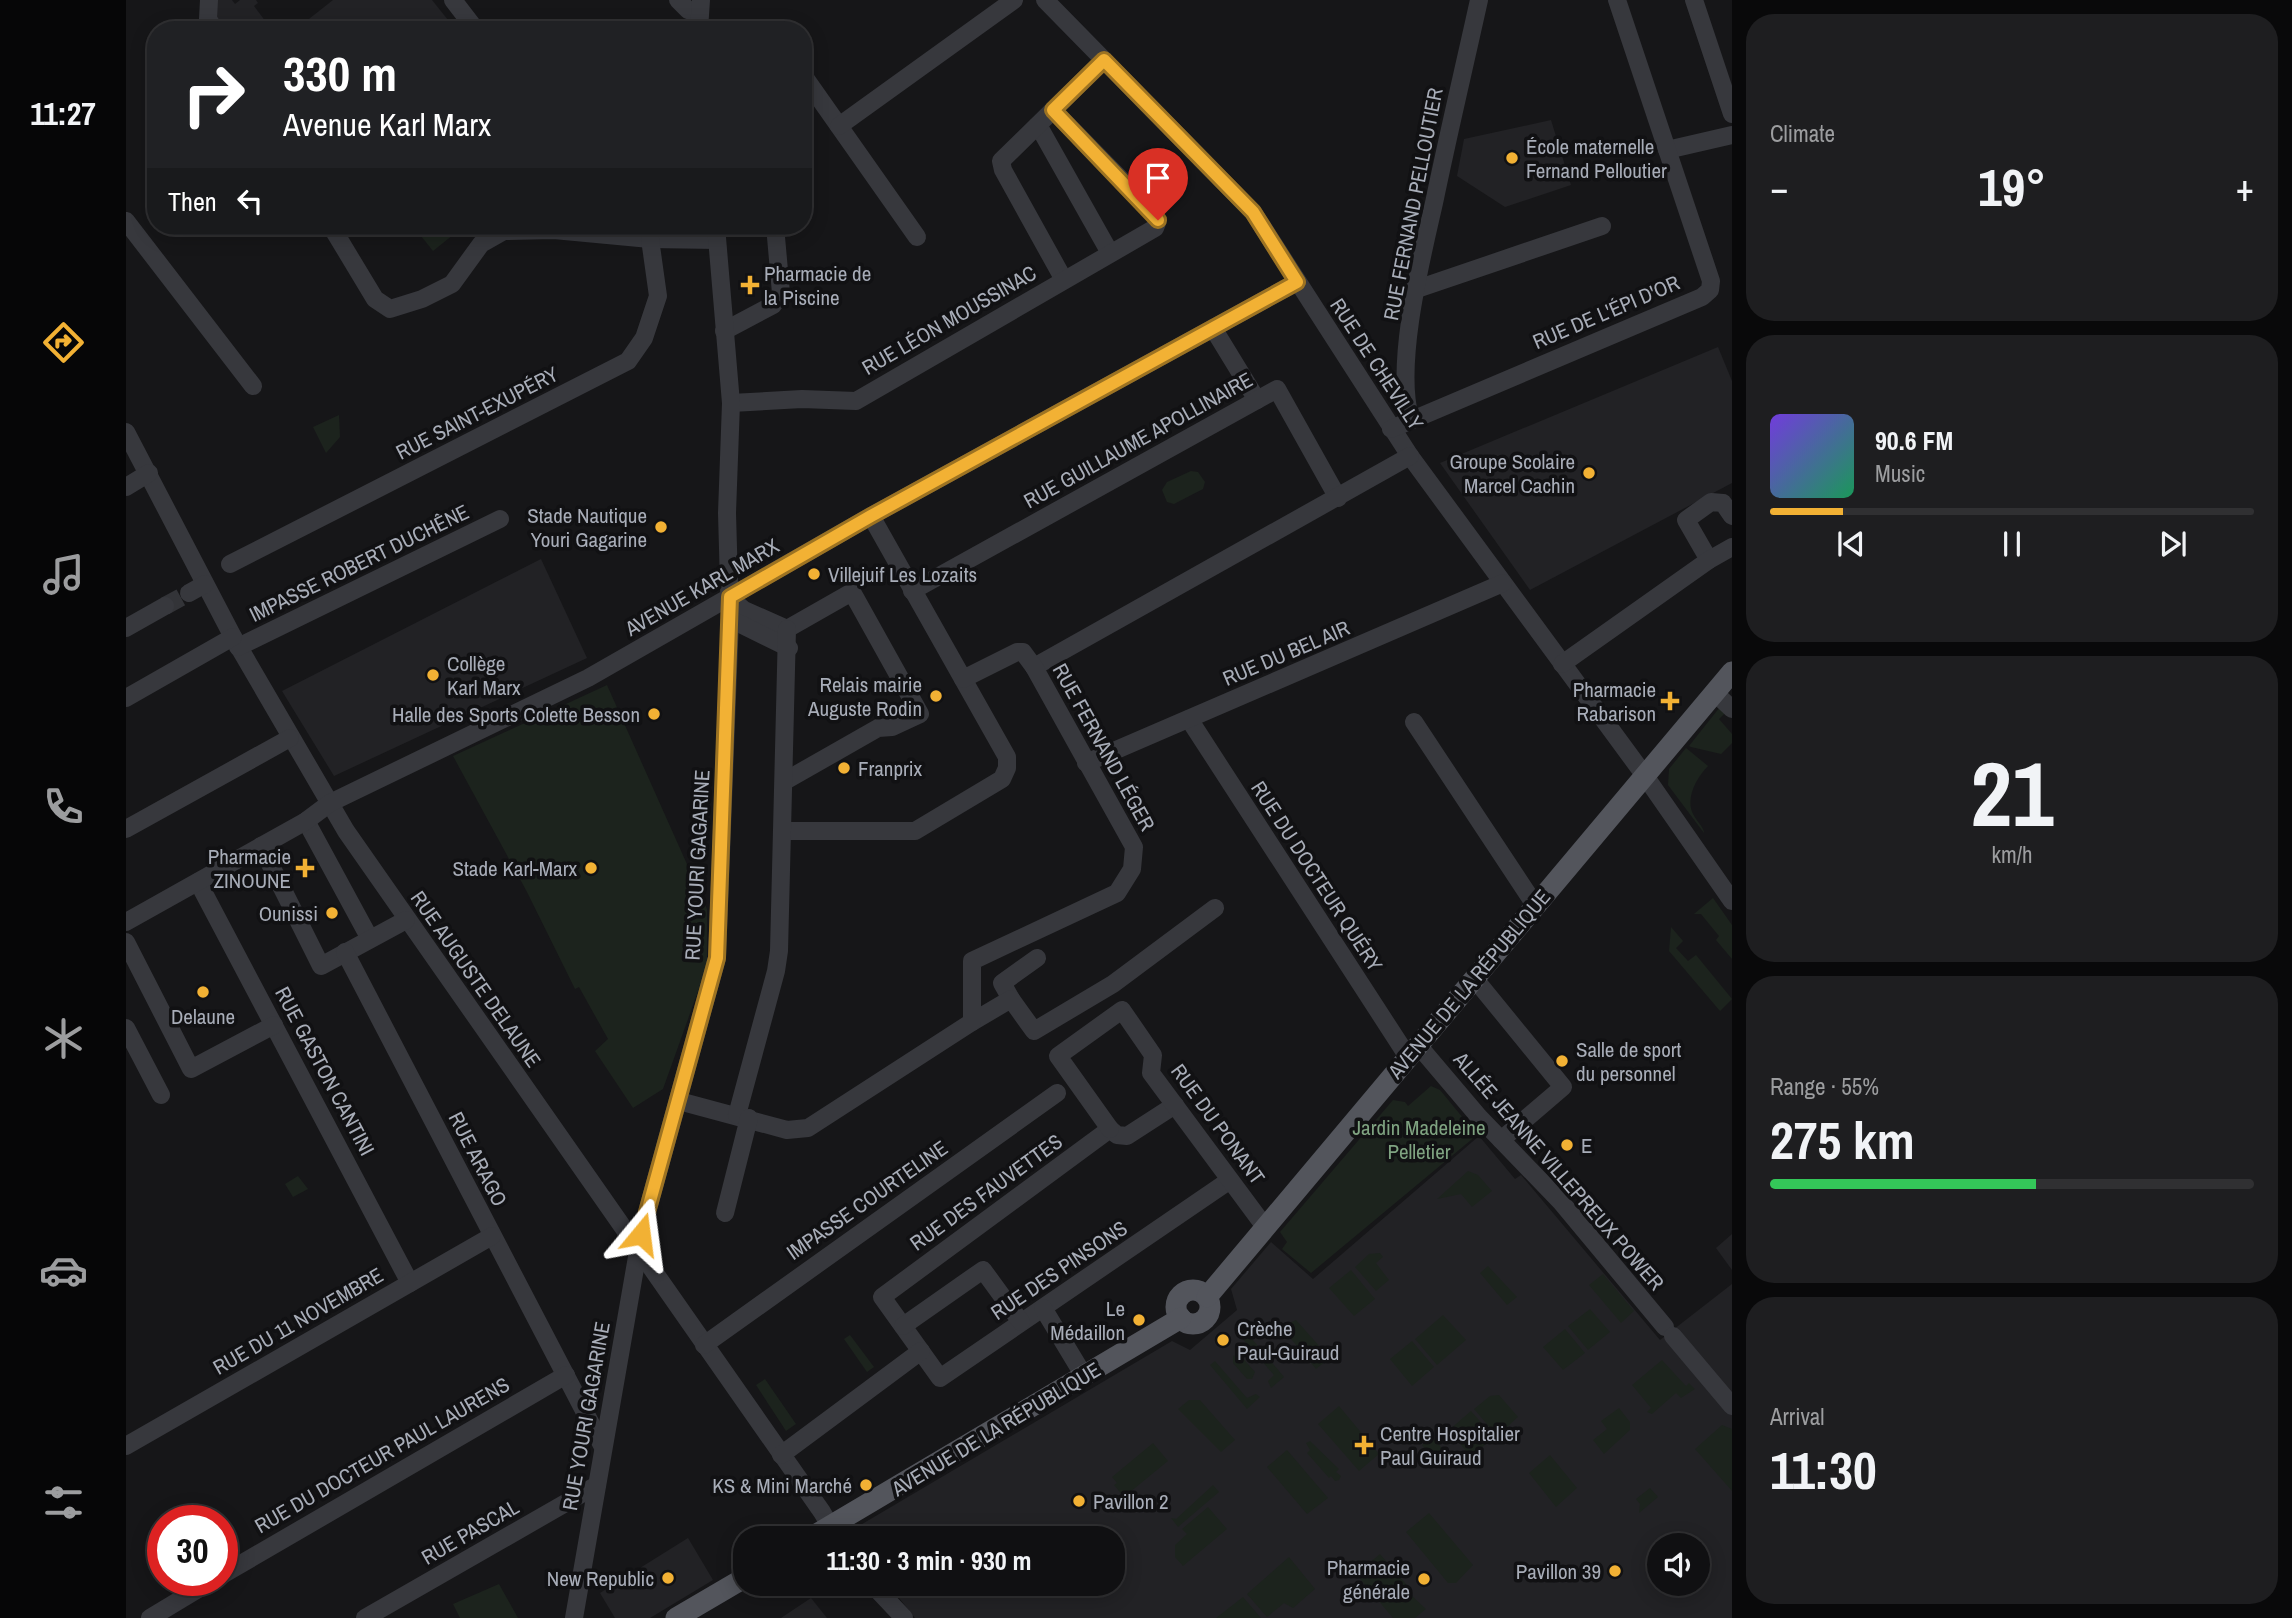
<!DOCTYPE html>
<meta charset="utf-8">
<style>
body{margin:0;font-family:"Archivo Narrow",sans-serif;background:#1e1e20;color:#f1f3f6;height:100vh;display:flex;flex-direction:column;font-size:26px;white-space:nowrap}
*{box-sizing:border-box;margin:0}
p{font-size:23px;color:#9c9d9f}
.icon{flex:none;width:38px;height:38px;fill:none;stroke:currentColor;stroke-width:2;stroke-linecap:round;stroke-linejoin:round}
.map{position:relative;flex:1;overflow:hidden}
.panel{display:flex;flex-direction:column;gap:14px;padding:14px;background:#09090a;width:560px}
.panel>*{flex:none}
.hud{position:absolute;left:21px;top:21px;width:665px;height:214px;border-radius:28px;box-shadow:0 4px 18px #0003,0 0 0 2px #303032;background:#202124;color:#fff;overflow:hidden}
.buttons{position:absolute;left:1521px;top:1533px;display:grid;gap:14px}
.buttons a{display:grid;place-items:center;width:63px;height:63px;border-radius:50%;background:#101012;box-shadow:0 4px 18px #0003,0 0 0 2px #303032;font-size:35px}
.speed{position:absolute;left:21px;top:1505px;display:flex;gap:14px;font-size:35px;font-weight:700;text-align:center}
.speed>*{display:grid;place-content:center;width:91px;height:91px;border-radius:50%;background:#101012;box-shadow:0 4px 18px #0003,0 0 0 2px #303032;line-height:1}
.speed .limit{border:10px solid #d22;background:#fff;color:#111}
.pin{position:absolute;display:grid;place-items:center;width:60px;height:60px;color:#fff;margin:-72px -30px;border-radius:50% 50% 50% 0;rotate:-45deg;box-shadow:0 0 7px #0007}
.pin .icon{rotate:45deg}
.me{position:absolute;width:77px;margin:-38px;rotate:16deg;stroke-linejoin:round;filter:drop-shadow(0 0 5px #0008)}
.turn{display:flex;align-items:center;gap:24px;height:147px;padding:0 21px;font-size:32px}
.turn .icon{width:91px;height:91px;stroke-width:2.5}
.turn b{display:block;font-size:49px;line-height:60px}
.then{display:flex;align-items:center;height:66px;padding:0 21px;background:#0003;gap:14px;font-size:26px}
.big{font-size:52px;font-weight:800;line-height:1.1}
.panel .widget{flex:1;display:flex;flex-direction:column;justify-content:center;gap:10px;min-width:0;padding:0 24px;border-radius:28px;background:#1e1e20}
.panel .dial{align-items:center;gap:0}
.dial b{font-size:91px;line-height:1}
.song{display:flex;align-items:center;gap:21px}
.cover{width:84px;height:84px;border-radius:10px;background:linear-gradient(135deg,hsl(260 70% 55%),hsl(150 70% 35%))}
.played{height:7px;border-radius:4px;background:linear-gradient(90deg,#f2b134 15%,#303032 15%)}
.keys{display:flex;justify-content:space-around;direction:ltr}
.heat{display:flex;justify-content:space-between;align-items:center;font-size:38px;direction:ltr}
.charge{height:10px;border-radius:5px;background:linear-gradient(90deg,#34c759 55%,#303032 0)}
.trip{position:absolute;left:607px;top:1526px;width:392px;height:70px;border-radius:28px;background:#101012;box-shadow:0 4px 18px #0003,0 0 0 2px #303032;font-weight:800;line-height:70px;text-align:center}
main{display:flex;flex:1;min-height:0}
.menu{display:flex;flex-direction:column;width:126px;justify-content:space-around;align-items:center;background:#060607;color:#9c9d9f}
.menu .icon{width:49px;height:49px}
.menu .on{color:#f2b134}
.menu b{font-size:32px;color:#f1f3f6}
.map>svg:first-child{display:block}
.built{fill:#222225;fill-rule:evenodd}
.green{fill:#1c231d}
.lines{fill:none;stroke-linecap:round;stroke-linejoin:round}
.minor-tunnel{stroke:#333438;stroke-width:18;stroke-dasharray:18 9;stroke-linecap:butt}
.minor{stroke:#37383d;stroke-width:18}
.major{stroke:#53555c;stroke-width:21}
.route-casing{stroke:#9d7322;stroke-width:18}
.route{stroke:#f2b134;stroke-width:12}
.poi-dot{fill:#f2b134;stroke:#111113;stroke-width:2.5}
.labels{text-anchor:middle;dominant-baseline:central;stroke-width:7;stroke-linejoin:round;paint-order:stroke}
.poi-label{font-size:21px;fill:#a8adb8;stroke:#111113;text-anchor:end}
.street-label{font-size:21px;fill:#a8adb8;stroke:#111113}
.park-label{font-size:21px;fill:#7fa381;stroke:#111113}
</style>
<main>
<nav class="menu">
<b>11:27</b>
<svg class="icon on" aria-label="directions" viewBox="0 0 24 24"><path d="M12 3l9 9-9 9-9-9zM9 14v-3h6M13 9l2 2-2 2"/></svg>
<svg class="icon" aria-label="music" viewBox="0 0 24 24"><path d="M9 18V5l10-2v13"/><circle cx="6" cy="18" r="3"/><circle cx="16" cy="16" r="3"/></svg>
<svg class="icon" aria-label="phone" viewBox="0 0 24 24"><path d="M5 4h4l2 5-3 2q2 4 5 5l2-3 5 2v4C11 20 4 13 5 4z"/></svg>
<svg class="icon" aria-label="climate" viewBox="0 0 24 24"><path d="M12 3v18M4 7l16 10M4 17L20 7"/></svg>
<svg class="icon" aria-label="car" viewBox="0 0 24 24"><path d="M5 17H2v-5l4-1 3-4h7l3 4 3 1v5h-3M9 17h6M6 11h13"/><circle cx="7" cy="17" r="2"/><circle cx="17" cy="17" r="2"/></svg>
<svg class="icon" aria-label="filters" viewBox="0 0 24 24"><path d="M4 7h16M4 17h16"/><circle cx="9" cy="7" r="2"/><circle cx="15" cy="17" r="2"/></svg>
</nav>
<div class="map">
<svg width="1606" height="1618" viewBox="0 0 1606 1618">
<rect width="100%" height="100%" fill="#161618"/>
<g class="built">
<polygon points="92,0 106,0 109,4 114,0 130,0 132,3 128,6 146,30 95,30 88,8"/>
<polygon points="207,0 306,0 330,30 169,30"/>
<polygon points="1425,120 1445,185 1379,207 1331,176 1338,139"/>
<polygon points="1592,347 1606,381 1606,483 1404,590 1314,463"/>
<polygon points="415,559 461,658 208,776 156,691"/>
<path d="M1353,1136L1389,1179L1395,1175L1534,1340L1606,1284V1618H789L762,1584H987V1538H725L726,1530L1046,1341L1064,1350L1111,1310L1105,1289L1145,1242L1187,1279ZM1533,1545H1572V1584H1533Z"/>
<polygon points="1606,1234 1606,1270 1590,1248"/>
<polygon points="562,1538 587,1580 524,1618 489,1618 474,1593"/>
<polygon points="685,1598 701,1618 655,1618"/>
</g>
<g class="green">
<polygon points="287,226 338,226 307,251"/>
<polygon points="213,415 214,437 200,453 187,427"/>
<polygon points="1065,471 1072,472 1079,482 1077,489 1048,504 1041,502 1036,490 1041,482"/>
<polygon points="481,685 581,909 581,966 537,1089 507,1108 469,1051 482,1039 453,987 449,989 401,892 327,756"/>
<polygon points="1594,707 1599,713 1593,719 1606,734 1606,743 1595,754 1565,747 1563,746"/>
<path d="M1560,748L1582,766C1571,777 1559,798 1567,814C1571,822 1578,827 1578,833L1542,785L1543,769Z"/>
<polygon points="1587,898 1606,925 1606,959 1590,940 1593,936 1575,914 1568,914"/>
<polygon points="1545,927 1557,941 1550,948 1562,961 1570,955 1606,999 1594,1011 1543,951"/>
<polygon points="1305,1086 1314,1090 1351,1135 1185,1273 1156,1249 1161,1242 1154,1232 1267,1100 1279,1102 1282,1106"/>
<polygon points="1342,1171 1352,1175 1366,1191 1346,1207 1335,1194 1311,1199"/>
<polygon points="172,1176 182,1189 167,1197 159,1184"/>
<polygon points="1254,1253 1257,1257 1250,1263 1263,1280 1250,1291 1229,1267 1243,1254"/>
<polygon points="1362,1266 1391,1297 1381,1305 1354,1273"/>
<polygon points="1225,1270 1249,1299 1228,1316 1203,1288"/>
<polygon points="1477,1274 1508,1311 1495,1323 1463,1285"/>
<polygon points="1464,1309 1484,1332 1462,1350 1442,1326"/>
<polygon points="1317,1315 1340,1340 1311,1365 1289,1339"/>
<polygon points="1170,1320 1204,1358 1190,1369 1155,1327"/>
<polygon points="1439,1329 1459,1353 1437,1370 1417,1347"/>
<polygon points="1121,1333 1158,1377 1145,1388 1142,1381 1148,1375 1116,1338"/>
<polygon points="724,1335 748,1367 741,1372 718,1339"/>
<polygon points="1286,1341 1308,1367 1286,1386 1264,1359"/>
<polygon points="1114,1355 1129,1372 1126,1379 1121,1379 1107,1363 1107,1356"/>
<polygon points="1536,1360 1560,1386 1563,1383 1569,1389 1555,1398 1550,1393 1526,1414 1521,1412 1525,1408 1506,1385"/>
<polygon points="1089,1361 1121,1398 1130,1394 1134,1397 1121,1409 1084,1365"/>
<polygon points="639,1379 670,1424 660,1431 630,1385"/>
<polygon points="1373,1395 1392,1417 1371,1436 1348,1409 1364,1396"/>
<polygon points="1063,1400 1074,1400 1109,1440 1095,1452 1052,1409"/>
<polygon points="1213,1406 1253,1454 1233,1471 1192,1424"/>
<polygon points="1493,1408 1504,1422 1504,1430 1478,1454 1467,1440 1481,1429 1475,1421"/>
<polygon points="1345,1411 1368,1437 1345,1457 1323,1430"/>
<polygon points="1596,1425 1606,1429 1606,1491 1569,1449"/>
<polygon points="1306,1436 1326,1461 1317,1469 1296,1445"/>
<polygon points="1184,1441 1213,1469 1210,1472 1215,1476 1213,1480 1209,1481 1205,1476 1203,1478 1181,1453 1184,1450 1180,1443"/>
<polygon points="1027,1443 1042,1461 998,1497 988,1485 991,1483 986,1477"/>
<polygon points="1161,1450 1202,1498 1181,1514 1141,1467"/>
<polygon points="1424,1455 1451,1488 1430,1507 1403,1473"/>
<polygon points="1087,1485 1093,1492 1052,1527 1045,1518 1050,1519"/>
<polygon points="1524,1488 1532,1497 1513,1513 1514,1504 1510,1499"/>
<polygon points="1082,1507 1101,1529 1057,1566 1049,1557 1049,1545 1061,1534 1056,1529"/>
<polygon points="1303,1513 1347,1565 1330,1583 1322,1583 1280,1532"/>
<polygon points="1254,1554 1286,1591 1284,1594 1300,1609 1289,1618 1267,1618 1230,1574"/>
<polygon points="1163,1557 1189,1589 1167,1608 1158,1603 1141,1617 1121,1594"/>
<polygon points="373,1584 392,1618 334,1618 327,1604"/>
<polygon points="1117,1597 1135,1618 1090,1618"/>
</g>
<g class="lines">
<polyline class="minor-tunnel" points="39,606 63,593"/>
<g class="minor">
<polyline points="83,0 82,19 89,30"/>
<polyline points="327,0 350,30"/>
<polyline points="552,0 562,10 574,12"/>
<polyline points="919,0 1127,212 1284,456 1519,776 1606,901"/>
<polyline points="1568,0 1606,114"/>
<polyline points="573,30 575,0"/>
<polyline points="677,75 791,237"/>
<polyline points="912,125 984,253"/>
<polyline points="713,126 888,0"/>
<polyline points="1541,150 1606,135"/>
<polyline points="0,221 127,386"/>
<polyline points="205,226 249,299 264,309 296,299 326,284 355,244 378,231 428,230 524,239 591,240"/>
<polyline points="938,280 877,170 875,161 978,60"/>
<polyline points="1288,290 1476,226"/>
<polyline points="1087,328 1131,400"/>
<polyline points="598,331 647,305 655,293 649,226"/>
<polyline points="605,403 676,399 730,401 1029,228 1032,220 1028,213 927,110"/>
<path d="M1284,418C1269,363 1295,260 1308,203C1322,135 1338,68 1353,0"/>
<polyline points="1265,429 1576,297 1584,290 1585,281 1491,0"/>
<polyline points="0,432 107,637 220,831 696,1512 711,1538"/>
<polyline points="0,487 23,473"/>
<polyline points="1583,560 1560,520 1585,502 1597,503 1606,516"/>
<polyline points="104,564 502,361 518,338 532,296 524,239"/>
<polyline points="786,591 1151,389 1212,498"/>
<polyline points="63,593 79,584"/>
<polyline points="604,598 618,610 661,629"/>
<polyline points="604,619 663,648"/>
<polyline points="0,628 39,606"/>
<polyline points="112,647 374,519"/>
<polyline points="1436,664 1583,560 1606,547"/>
<polyline points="908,667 1284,456"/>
<polyline points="1589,693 1606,709"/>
<polyline points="0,698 107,637"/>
<polyline points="1063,719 1282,1057"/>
<polyline points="1288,722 1409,905"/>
<polyline points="960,763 1377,583"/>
<polyline points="659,781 752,728 766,727 794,714 726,592 661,629"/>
<polyline points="180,821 244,939"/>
<polyline points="0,829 164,738"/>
<polyline points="657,831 789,831 876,779 881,768 881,757 837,679"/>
<polyline points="135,846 195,966 280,920"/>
<polyline points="72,882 284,1283"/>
<polyline points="0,922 180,821 204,803 462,678 745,516 1171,282"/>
<polyline points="0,942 65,1069 148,1025"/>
<polyline points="219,952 477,1447"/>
<polyline points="1348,978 1437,1087 1375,1140"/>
<polyline points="885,999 876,983 911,958"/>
<polyline points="846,1022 885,999 908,1031 987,984 1089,908"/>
<polyline points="0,1028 35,1095"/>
<polyline points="1292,1045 1353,1117 1435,1202 1539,1327"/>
<polyline points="553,1101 661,1130 682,1128 846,1022 846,961 991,893 1006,869 1008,847 908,667 897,652 891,652 837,679 745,516"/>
<polyline points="1049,1105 1001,1136 991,1135 984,1129 756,1297 814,1378 1104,1180"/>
<polyline points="611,1115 650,971 653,951 661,629"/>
<polyline points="984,1129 932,1056 996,1010 1027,1055 1025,1073 1139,1227"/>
<polyline points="599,1213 623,1118"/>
<polyline points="917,1308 958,1376"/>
<polyline points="777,1326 857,1270 895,1322"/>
<polyline points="1547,1336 1606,1406"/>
<polyline points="578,1345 931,1093"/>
<polyline points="0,1446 366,1236"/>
<polyline points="655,1455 795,1351"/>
<polyline points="96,1575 440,1375"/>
<polyline points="746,1584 778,1618"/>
<polyline points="24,1618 87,1580"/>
<polyline points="239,1618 471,1485"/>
<polyline points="448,1618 515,1234 591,958 604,619 601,513 605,403 590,226"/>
</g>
<g class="major">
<circle cx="1067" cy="1307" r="17"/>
<polyline points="1081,1297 1606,672"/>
<polyline points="684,1538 1055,1318"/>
<polyline points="550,1618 620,1577"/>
</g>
</g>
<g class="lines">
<g class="route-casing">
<polyline id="route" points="515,1234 591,958 604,597 745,516 1171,282 1127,212 978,60 927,110 1032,220"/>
</g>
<use href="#route" class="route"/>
</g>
<g class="poi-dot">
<circle cx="1386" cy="158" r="7"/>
<path d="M620.5 274.5h7v7h7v7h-7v7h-7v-7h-7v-7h7z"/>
<circle cx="1463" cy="473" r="7"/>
<circle cx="535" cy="527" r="7"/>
<circle cx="688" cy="574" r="7"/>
<circle cx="307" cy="675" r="7"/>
<circle cx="810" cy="696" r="7"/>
<path d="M1540.5 690.5h7v7h7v7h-7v7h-7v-7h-7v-7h7z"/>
<circle cx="528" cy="714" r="7"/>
<circle cx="718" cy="768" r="7"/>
<path d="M175.5 857.5h7v7h7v7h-7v7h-7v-7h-7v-7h7z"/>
<circle cx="465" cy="868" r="7"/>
<circle cx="206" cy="913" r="7"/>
<circle cx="77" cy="992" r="7"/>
<circle cx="1436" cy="1061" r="7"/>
<circle cx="1441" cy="1145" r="7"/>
<circle cx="1013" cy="1320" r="7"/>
<circle cx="1097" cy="1340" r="7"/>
<path d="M1234.5 1434.5h7v7h7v7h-7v7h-7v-7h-7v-7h7z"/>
<circle cx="740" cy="1485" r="7"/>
<circle cx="953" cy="1501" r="7"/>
<circle cx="1489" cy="1571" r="7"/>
<circle cx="542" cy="1578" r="7"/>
<circle cx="1298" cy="1579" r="7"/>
</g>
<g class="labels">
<g class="poi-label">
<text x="1400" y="146" text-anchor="start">École maternelle<tspan x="1400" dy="24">Fernand Pelloutier</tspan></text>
<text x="638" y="273" text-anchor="start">Pharmacie de<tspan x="638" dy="24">la Piscine</tspan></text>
<text x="1449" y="461">Groupe Scolaire<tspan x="1449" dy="24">Marcel Cachin</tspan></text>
<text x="521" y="515">Stade Nautique<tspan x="521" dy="24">Youri Gagarine</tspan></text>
<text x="702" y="574" text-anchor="start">Villejuif Les Lozaits</text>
<text x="321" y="663" text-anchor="start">Collège<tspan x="321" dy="24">Karl Marx</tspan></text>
<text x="796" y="684">Relais mairie<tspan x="796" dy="24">Auguste Rodin</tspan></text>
<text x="1530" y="689">Pharmacie<tspan x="1530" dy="24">Rabarison</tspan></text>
<text x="514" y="714">Halle des Sports Colette Besson</text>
<text x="732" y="768" text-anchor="start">Franprix</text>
<text x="165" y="856">Pharmacie<tspan x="165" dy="24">ZINOUNE</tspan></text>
<text x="451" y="868">Stade Karl-Marx</text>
<text x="192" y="913">Ounissi</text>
<text x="77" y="1016" text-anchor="middle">Delaune</text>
<text x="1450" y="1049" text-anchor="start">Salle de sport<tspan x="1450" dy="24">du personnel</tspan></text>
<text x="1455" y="1145" text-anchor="start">E</text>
<text x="999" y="1308">Le<tspan x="999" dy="24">Médaillon</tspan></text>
<text x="1111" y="1328" text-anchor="start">Crèche<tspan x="1111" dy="24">Paul-Guiraud</tspan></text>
<text x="1254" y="1433" text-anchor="start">Centre Hospitalier<tspan x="1254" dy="24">Paul Guiraud</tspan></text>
<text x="726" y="1485">KS &amp; Mini Marché</text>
<text x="967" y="1501" text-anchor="start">Pavillon 2</text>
<text x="1284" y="1567">Pharmacie<tspan x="1284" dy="24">générale</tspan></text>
<text x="1475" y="1571">Pavillon 39</text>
<text x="528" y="1578">New Republic</text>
</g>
<g class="street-label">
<text transform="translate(1287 204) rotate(-79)">RUE FERNAND PELLOUTIER</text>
<text transform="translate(1480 312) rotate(-23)">RUE DE L'ÉPI D'OR</text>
<text transform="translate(823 320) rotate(-30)">RUE LÉON MOUSSINAC</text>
<text transform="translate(1251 364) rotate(57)">RUE DE CHEVILLY</text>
<text transform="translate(351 413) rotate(-27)">RUE SAINT-EXUPÉRY</text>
<text transform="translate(1012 440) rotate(-29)">RUE GUILLAUME APOLLINAIRE</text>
<text transform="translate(233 563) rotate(-26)">IMPASSE ROBERT DUCHÊNE</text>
<text transform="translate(576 587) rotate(-30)">AVENUE KARL MARX</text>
<text transform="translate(1160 653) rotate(-23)">RUE DU BEL AIR</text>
<text transform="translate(978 747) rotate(61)">RUE FERNAND LÉGER</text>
<text transform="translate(571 865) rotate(-87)">RUE YOURI GAGARINE</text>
<text transform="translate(1191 876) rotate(57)">RUE DU DOCTEUR QUÉRY</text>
<text transform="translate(350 979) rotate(55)">RUE AUGUSTE DELAUNE</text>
<text transform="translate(1343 984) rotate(-50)">AVENUE DE LA RÉPUBLIQUE</text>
<text transform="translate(199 1071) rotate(62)">RUE GASTON CANTINI</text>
<text transform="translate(1092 1124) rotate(54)">RUE DU PONANT</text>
<text transform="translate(352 1159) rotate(63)">RUE ARAGO</text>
<text transform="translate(1433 1171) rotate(49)">ALLÉE JEANNE VILLEPREUX POWER</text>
<text transform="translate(860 1192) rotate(-36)">RUE DES FAUVETTES</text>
<text transform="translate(741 1200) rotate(-35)">IMPASSE COURTELINE</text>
<text transform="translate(933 1270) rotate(-34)">RUE DES PINSONS</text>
<text transform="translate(172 1321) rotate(-30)">RUE DU 11 NOVEMBRE</text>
<text transform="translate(460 1416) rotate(-80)">RUE YOURI GAGARINE</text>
<text transform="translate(870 1429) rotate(-31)">AVENUE DE LA RÉPUBLIQUE</text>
<text transform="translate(256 1455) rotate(-30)">RUE DU DOCTEUR PAUL LAURENS</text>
<text transform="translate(344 1532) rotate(-30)">RUE PASCAL</text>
</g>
<g class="park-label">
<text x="1293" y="1127">Jardin Madeleine<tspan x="1293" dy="24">Pelletier</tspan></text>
</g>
</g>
</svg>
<div class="buttons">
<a><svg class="icon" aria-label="sound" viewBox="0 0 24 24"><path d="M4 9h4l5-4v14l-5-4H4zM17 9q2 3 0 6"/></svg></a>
</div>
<div class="speed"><div class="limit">30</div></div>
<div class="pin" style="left:1032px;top:220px;background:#d93025"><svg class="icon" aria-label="arrive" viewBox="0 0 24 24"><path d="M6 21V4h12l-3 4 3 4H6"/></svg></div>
<svg class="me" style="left:515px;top:1234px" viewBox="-20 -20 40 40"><path d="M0-17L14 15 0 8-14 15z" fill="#f2b134" stroke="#fff" stroke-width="4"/></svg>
<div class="trip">11:30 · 3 min · 930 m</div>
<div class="hud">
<div class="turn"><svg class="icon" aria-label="right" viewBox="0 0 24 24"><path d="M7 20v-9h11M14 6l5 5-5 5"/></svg><div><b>330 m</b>Avenue Karl Marx</div></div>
<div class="then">Then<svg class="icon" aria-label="left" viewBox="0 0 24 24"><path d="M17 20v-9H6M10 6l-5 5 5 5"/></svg></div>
</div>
</div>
<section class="panel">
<div class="widget"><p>Climate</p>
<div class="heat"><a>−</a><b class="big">19°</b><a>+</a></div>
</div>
<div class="widget">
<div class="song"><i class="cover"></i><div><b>90.6 FM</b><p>Music</p></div></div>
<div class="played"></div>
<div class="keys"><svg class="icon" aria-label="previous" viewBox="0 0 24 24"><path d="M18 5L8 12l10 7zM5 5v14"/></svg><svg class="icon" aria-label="pause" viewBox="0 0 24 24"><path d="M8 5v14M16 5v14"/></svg><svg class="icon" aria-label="next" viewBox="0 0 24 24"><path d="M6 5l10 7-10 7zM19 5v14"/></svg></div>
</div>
<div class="widget dial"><b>21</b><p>km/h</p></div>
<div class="widget"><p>Range · 55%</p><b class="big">275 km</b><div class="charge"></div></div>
<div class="widget"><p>Arrival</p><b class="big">11:30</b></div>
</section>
</main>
